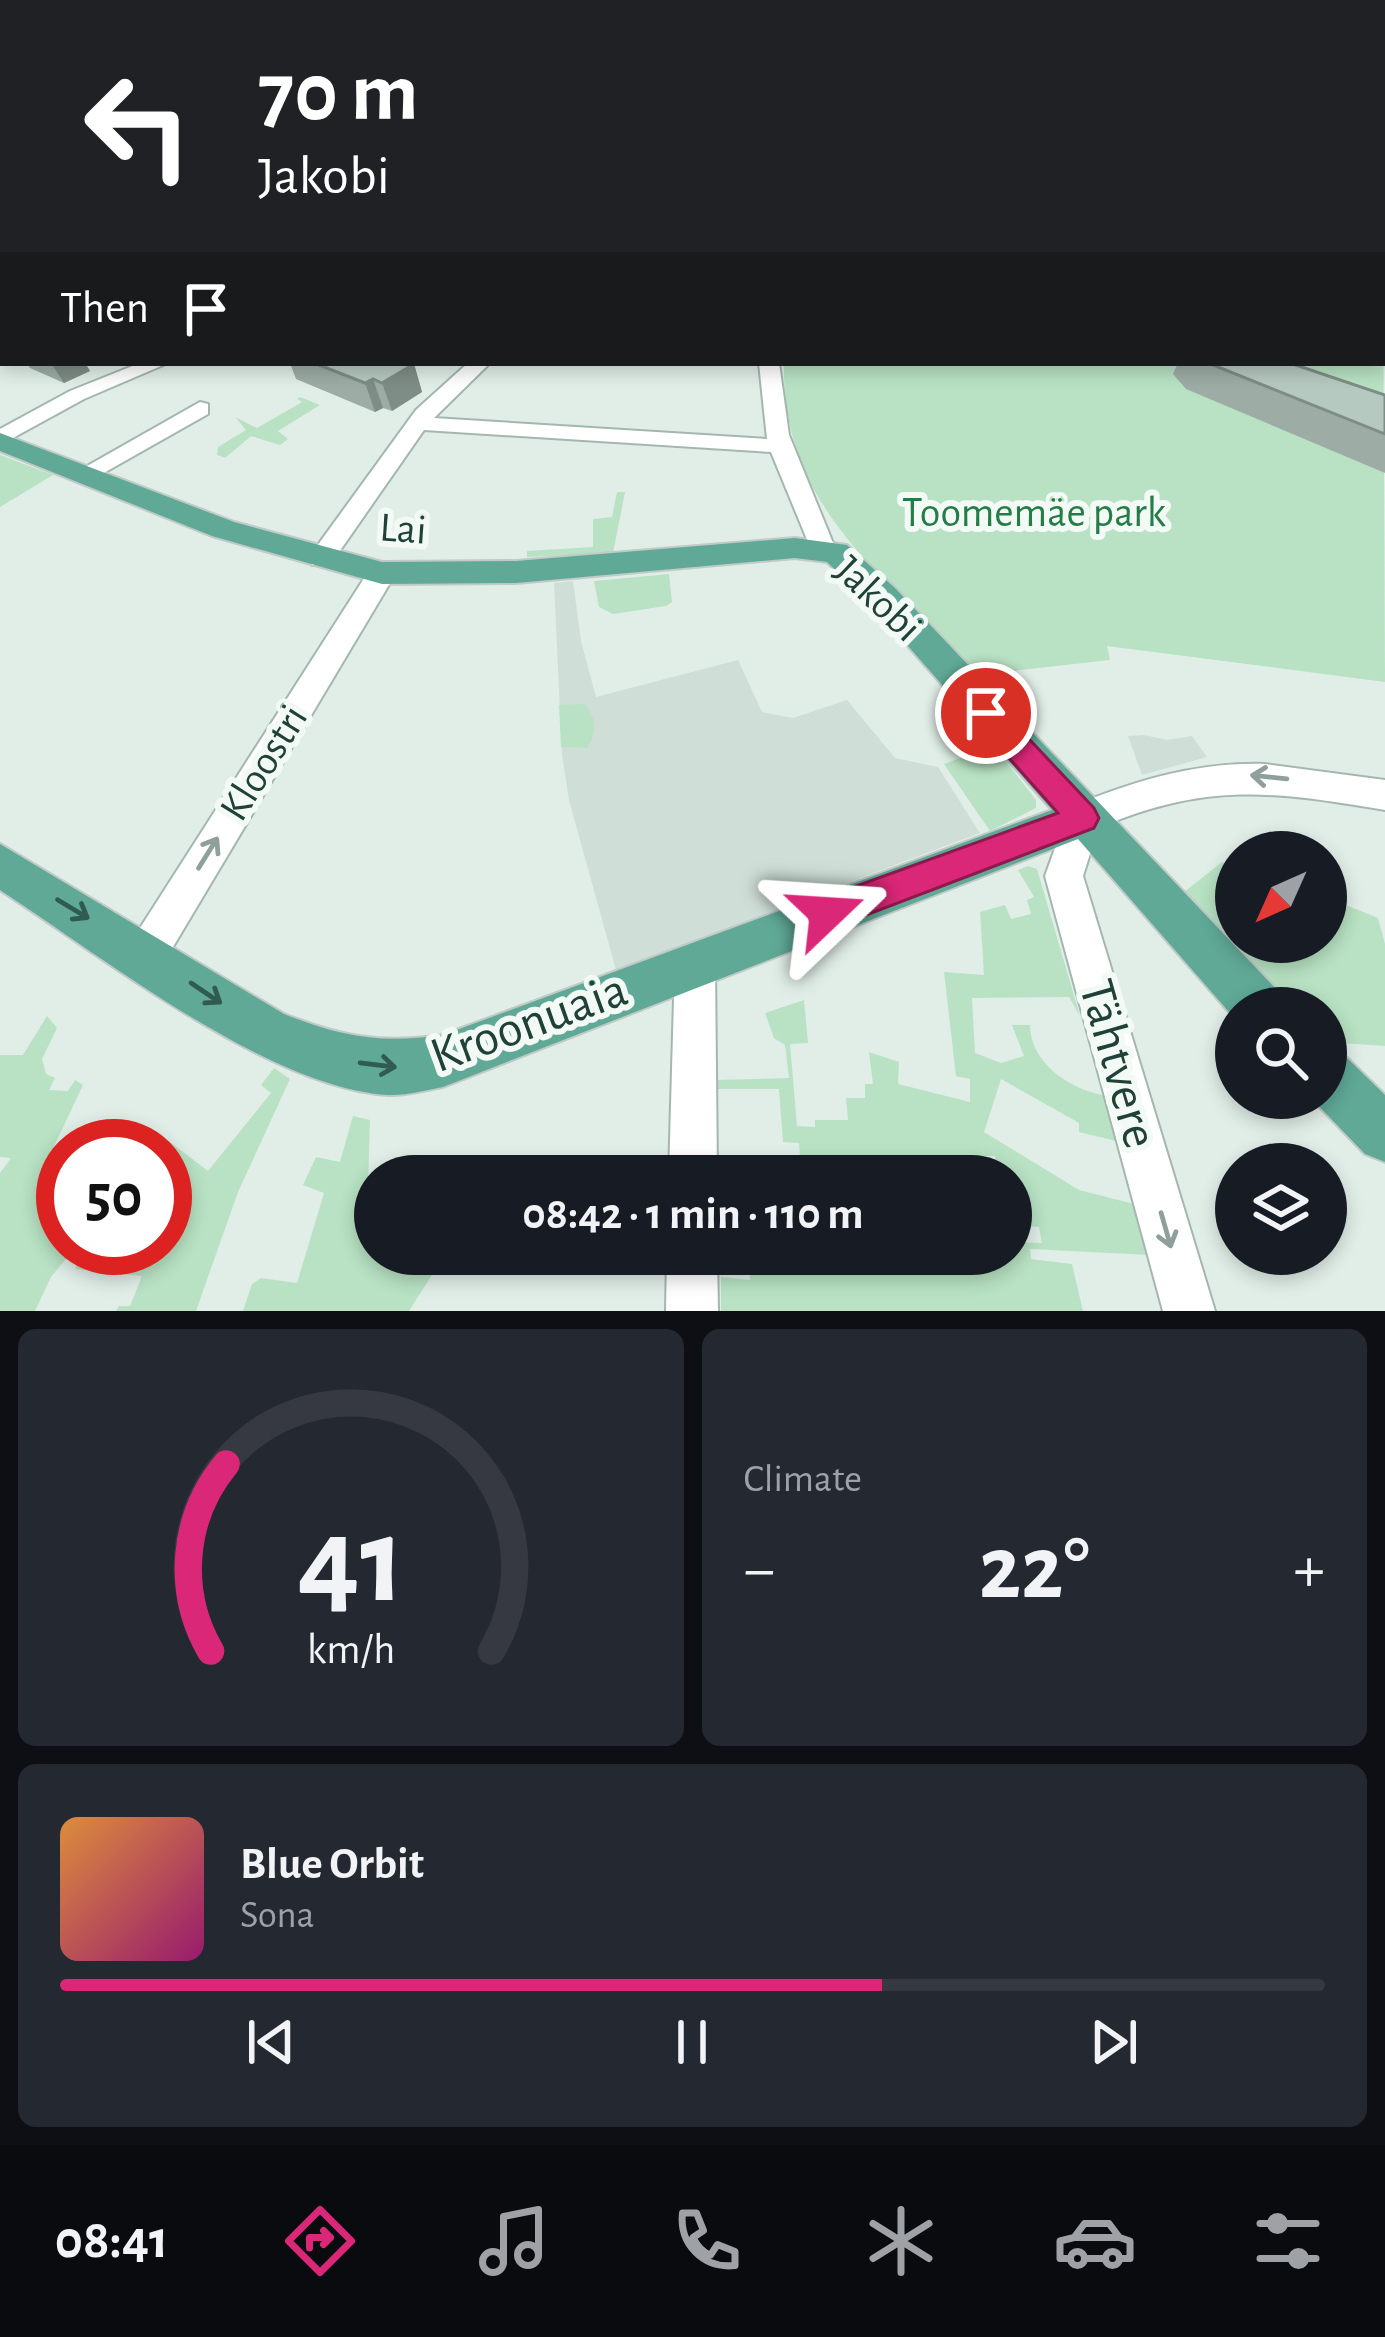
<!DOCTYPE html>
<meta charset="utf-8">
<style>
body{margin:0;font-family:"Alegreya Sans",sans-serif;background:#242831;color:#f1f3f6;height:100vh;display:flex;flex-direction:column;font-size:45px;white-space:nowrap}
*{box-sizing:border-box;margin:0}
p{font-size:39px;color:#9ea1a6}
.icon{flex:none;width:66px;height:66px;fill:none;stroke:currentColor;stroke-width:2;stroke-linecap:round;stroke-linejoin:round}
.map{position:relative;height:1311px;overflow:hidden}
.sheet{display:flex;flex-direction:column;gap:18px;padding:18px;background:#0d0f14;flex:1}
.sheet>*{flex:none}
.guide{position:absolute;left:0px;top:0px;width:1386px;height:366px;box-shadow:0 6px 18px #0003;background:#202124;color:#fff;overflow:hidden}
.needle{width:78px;rotate:225deg}
.controls{position:absolute;left:1215px;top:831px;display:grid;gap:24px}
.controls a{display:grid;place-items:center;width:132px;height:132px;border-radius:50%;background:#171b24;box-shadow:0 6px 18px #0003;font-size:60px}
.speed{position:absolute;left:36px;top:1119px;display:flex;gap:24px;font-size:60px;font-weight:700;text-align:center}
.speed>*{display:grid;place-content:center;width:156px;height:156px;border-radius:50%;background:#171b24;box-shadow:0 6px 18px #0003;line-height:1}
.speed .limit{border:18px solid #d22;background:#fff;color:#111}
.pin{position:absolute;display:grid;place-items:center;width:102px;height:102px;color:#fff;margin:-51px;border:6px solid #fff;border-radius:50%;box-shadow:0 3px 12px #0007}
.me{position:absolute;width:132px;margin:-66px;rotate:70deg;stroke-linejoin:round;filter:drop-shadow(0 0 9px #0008)}
.turn{display:flex;align-items:center;gap:42px;height:252px;padding:0 60px;font-size:54px}
.turn .icon{width:156px;height:156px;stroke-width:2.5}
.turn b{display:block;font-size:84px;line-height:102px}
.then{display:flex;align-items:center;height:114px;padding:0 60px;background:#0003;gap:24px;font-size:45px}
.big{font-size:90px;font-weight:600;line-height:1.1}
.sheet .widget{flex:1;display:flex;flex-direction:column;justify-content:center;gap:18px;min-width:0;padding:0 42px;border-radius:18px;background:#242831}
.sheet .dial{align-items:center;gap:0}
.dial svg{height:312px;overflow:visible;fill:none;stroke:#363941;stroke-width:7;stroke-linecap:round;text-anchor:middle}
.dial text{fill:#f1f3f6;stroke:none}
.song{display:flex;align-items:center;gap:36px}
.cover{width:144px;height:144px;border-radius:18px;background:linear-gradient(135deg,hsl(30 70% 55%),hsl(320 70% 35%))}
.played{height:12px;border-radius:6px;background:linear-gradient(90deg,#db2777 65%,#363941 65%)}
.keys{display:flex;justify-content:space-around;direction:ltr}
.heat{display:flex;justify-content:space-between;align-items:center;font-size:66px;direction:ltr}
.sheet .tiles{flex:1;display:grid;gap:18px;grid-template-columns:1fr 1fr}
.widget:last-child{grid-column:span 2}
.trip{position:absolute;left:354px;top:1155px;width:678px;height:120px;border-radius:60px;background:#171b24;box-shadow:0 6px 18px #0003;font-weight:600;line-height:120px;text-align:center}
.tab-bar{display:flex;height:192px;justify-content:space-around;align-items:center;background:#090b0e;color:#9ea1a6}
.tab-bar .icon{width:84px;height:84px}
.tab-bar .current{color:#db2777}
.tab-bar b{font-size:54px;color:#f1f3f6}
.map>svg:first-child{display:block}
.built{fill:#cfded7}
.green{fill:#b8e2c3}
.lines{fill:none;stroke-linecap:round;stroke-linejoin:round}
.minor-casing{stroke:#a3b7b0;stroke-width:4}
.major-casing{stroke:#c0cac7;stroke-width:4}
.highway-casing{stroke:#c0cac7;stroke-width:4}
.minor{fill:#fff;fill-rule:evenodd}
.major{fill:#60a997;fill-rule:evenodd}
.highway{fill:#277162;fill-rule:evenodd}
.wall{fill:#9dada6}
.shaded-wall{fill:#7f8d87}
.building{fill:#b6c9c1;stroke:#7f8d87;stroke-width:3}
.oneway{stroke:#8fa09c}
.oneway2{stroke:#2f5b50}
.route{fill:#db2777;stroke:#8e194d;stroke-width:3}
.labels{text-anchor:middle;dominant-baseline:central;stroke-width:12;stroke-linejoin:round;paint-order:stroke}
.park-label{font-size:42px;fill:#247d47;stroke:#f3faf6}
.street-label{font-size:42px;fill:#1f4138;stroke:#f3faf6}
.near-street-label{font-size:51px;fill:#1f4138;stroke:#f3faf6}
</style>
<div class="map">
<svg width="1385" height="1311" viewBox="0 0 1385 1311">
<rect width="100%" height="100%" fill="#e1eee8"/>
<g class="built">
<polygon points="573,581 581,641 596,697 738,660 762,712 793,718 847,700 895,758 938,767 980,833 616,970 569,800 562,755 554,583"/>
<polygon points="1144,735 1167,740 1192,736 1207,757 1142,775 1128,736"/>
</g>
<g class="green">
<path d="M1383,248L1385,682L1107,646L1110,660L977,675C888,576 781,510 784,363H1383Z"/>
<polygon points="300,397 320,405 278,431 288,439 280,445 251,436 225,458 217,455 218,447 246,430 235,417 257,428 302,402 297,399"/>
<polygon points="0,455 53,475 0,507"/>
<polygon points="617,492 625,492 613,553 527,557 527,551 593,547 593,519 612,517"/>
<polygon points="669,574 672,602 666,606 613,614 599,607 594,581"/>
<path d="M585,704C596,721 598,730 587,748L561,747L559,705Z"/>
<polygon points="994,746 1036,800 1036,808 990,831 944,764"/>
<polygon points="1222,862 1236,867 1236,942 1326,942 1326,897 1378,918 1385,944 1385,1046 1326,1042 1326,1008 1290,1008 1184,892"/>
<path d="M1028,866L1037,869L1080,1016L1069,997L972,998L975,1053L1001,1063L1024,1056L1012,1025H1030C1030,1062 1069,1089 1103,1095L1116,1141L1079,1132V1123L1001,1079L984,1132L1079,1190L1134,1204L1149,1255L1030,1249L1031,1259L1072,1264L1083,1311H721V1277L750,1280L749,1254H1011V1242L1042,1243L1039,1227L1011,1225V1176H1000L995,1156H970L973,1176H787L786,1171H801L799,1143L783,1142L779,1089H716V1080L789,1078L785,1045L774,1038L765,1013L804,1000L808,1043L790,1044L797,1126L815,1127V1120H848L846,1098H865V1084H873L869,1052L899,1062L898,1084L970,1102V1079L956,1076L944,972L984,975L980,912L1005,905L1011,919L1031,914L1027,900L1034,897L1018,870Z"/>
<polygon points="47,1016 57,1028 42,1059 46,1074 55,1078 49,1090 68,1091 75,1080 83,1085 49,1157 63,1158 63,1248 75,1248 51,1277 35,1311 0,1311 0,1173 11,1158 0,1157 0,1055 23,1055"/>
<polygon points="274,1068 290,1079 238,1192 196,1311 116,1311 119,1306 130,1306 142,1276 75,1269 85,1248 165,1248 165,1154 170,1142 208,1171 271,1093 261,1085"/>
<polygon points="353,1116 370,1120 368,1188 375,1187 375,1254 407,1254 409,1269 435,1270 409,1311 243,1311 252,1284 261,1278 297,1283 324,1193 303,1185 316,1157 340,1162"/>
</g>
<g class="lines">
<g class="minor-casing">
<g id="minor">
<polygon points="1383,153 1385,154 1385,162 1383,161"/>
<polygon points="1383,219 1385,220 1385,230 1383,229"/>
<rect x="1383" y="279" width="2" height="11"/>
<polygon points="140,363 168,363 84,399 0,445 0,429 70,391"/>
<polygon points="468,363 490,363 434,418 767,439 759,363 779,363 789,435 835,548 831,554 813,554 771,452 424,430 330,565 312,565 308,559 312,553 416,410"/>
<polygon points="200,402 208,404 208,414 93,479 85,481 73,474"/>
<polygon points="382,564 396,573 161,967 147,973 133,967 127,953 133,939 372,566"/>
<path d="M1265,764L1385,780V810C1271,791 1207,782 1098,828L1083,876L1215,1311H1163L1045,876L1070,807C1135,781 1195,762 1265,764Z"/>
<polygon points="695,943 709,949 715,963 717,1176 669,1176 675,963 681,949"/>
<polygon points="667,1254 717,1254 718,1311 666,1311"/>
</g>
</g>
<g class="major-casing">
<g id="major">
<polygon points="3,300 3,314 0,315 0,301"/>
<path d="M0,433L234,522L382,562L516,561L795,538L847,545L896,589L1277,990L1284,1008H1236V1020L1078,839L443,1087C426,1090 406,1096 388,1095C267,1087 103,957 0,890V844L284,1014C342,1037 381,1044 443,1035L1052,810L872,605L827,562L795,558L516,583L382,584L212,536L0,451Z"/>
<polygon points="1326,1048 1345,1056 1385,1095 1385,1162 1365,1154 1311,1098 1326,1098"/>
</g>
</g>
<g class="highway-casing">
<polygon id="highway" points="3,164 3,174 0,175 0,165"/>
</g>
<use href="#minor" class="minor"/>
<use href="#major" class="major"/>
<use href="#highway" class="highway"/>
</g>
<g class="wall">
<polygon points="27,363 85,363 90,371 64,383 30,368"/>
<polygon points="290,363 411,363 414,364 422,392 392,411 383,408 375,412 296,379"/>
<polygon points="1178,363 1290,363 1385,395 1385,473 1186,389 1173,374"/>
</g>
<g class="shaded-wall">
<polygon points="51,363 85,363 90,371 64,383"/>
<polygon points="414,364 422,392 392,411 382,383"/>
<polygon points="373,379 383,408 375,412 365,383"/>
</g>
<g class="building">
<polygon points="314,363 411,363 414,364 382,383 373,379 365,383"/>
<polygon points="1208,363 1290,363 1385,395 1385,434"/>
</g>
<defs><path id="oneway-shaft" d="M-6 0H5M1.5-3L5.5 0L1.5 3" fill="none" stroke-width="1.6" stroke-linecap="round" stroke-linejoin="round" transform="scale(3)"/></defs>
<g class="oneway">
<use href="#oneway-shaft" transform="translate(1269 777) rotate(-174)"/>
<use href="#oneway-shaft" transform="translate(208 853) rotate(-58)"/>
<use href="#oneway-shaft" transform="translate(1166 1230) rotate(74)"/>
</g>
<g class="oneway2">
<use href="#oneway-shaft" transform="translate(73 909) rotate(31)"/>
<use href="#oneway-shaft" transform="translate(206 993) rotate(34)"/>
<use href="#oneway-shaft" transform="translate(378 1065) rotate(7)"/>
</g>
<linearGradient id="sky" x2="0" y2="1"><stop stop-color="#7fbee2"/><stop offset="0.44" stop-color="#f2f7f5"/><stop offset="1" stop-color="#f2f7f5" stop-opacity="0"/></linearGradient>
<rect width="1385" height="329" fill="url(#sky)"/>
<polygon class="route" points="986,701 997,705 1094,808 1099,818 1094,828 827,930 815,925 810,913 815,901 1058,813 976,721 972,713 976,705"/>
<g class="labels">
<g class="park-label">
<text x="1034" y="513">Toomemäe park</text>
</g>
<g class="street-label">
<text transform="translate(403 529) rotate(4)">Lai</text>
<text transform="translate(878 599) rotate(44)">Jakobi</text>
<text transform="translate(264 763) rotate(-58)">Kloostri</text>
</g>
<g class="near-street-label">
<text transform="translate(529 1023) rotate(-20)">Kroonuaia</text>
<text transform="translate(1118 1064) rotate(74)">Tähtvere</text>
</g>
</g>
</svg>
<div class="controls">
<a><svg class="needle" viewBox="-14 -14 28 28"><path d="M0-13l5 13h-10z" fill="#e53935"/><path d="M0 13l5-13h-10z" fill="#9ea1a6"/></svg></a>
<a><svg class="icon" aria-label="search" viewBox="0 0 24 24"><circle cx="10" cy="10" r="6"/><path d="M15 15l6 6"/></svg></a>
<a><svg class="icon" aria-label="layers" viewBox="0 0 24 24"><path d="M12 4l9 5-9 5-9-5zM3 14l9 5 9-5"/></svg></a>
</div>
<div class="speed"><div class="limit">50</div></div>
<div class="pin" style="left:986px;top:713px;background:#d93025"><svg class="icon" aria-label="arrive" viewBox="0 0 24 24"><path d="M6 21V4h12l-3 4 3 4H6"/></svg></div>
<svg class="me" style="left:827px;top:913px" viewBox="-20 -20 40 40"><path d="M0-17L14 15 0 8-14 15z" fill="#db2777" stroke="#fff" stroke-width="4"/></svg>
<div class="trip">08:42 · 1 min · 110 m</div>
<div class="guide">
<div class="turn"><svg class="icon" aria-label="left" viewBox="0 0 24 24"><path d="M17 20v-9H6M10 6l-5 5 5 5"/></svg><div><b>70 m</b>Jakobi</div></div>
<div class="then">Then<svg class="icon" aria-label="arrive" viewBox="0 0 24 24"><path d="M6 21V4h12l-3 4 3 4H6"/></svg></div>
</div>
</div>
<section class="sheet">
<div class="tiles">
<div class="widget dial"><svg viewBox="0 0 100 80">
<path d="M14 69A42 42 0 1 1 86 69"/>
<path d="M14 69A42 42 0 0 1 18 21" stroke="#db2777"/>
<text x="50" y="56" font-size="32" font-weight="700">41</text>
<text x="50" y="72" font-size="11">km/h</text>
</svg></div>
<div class="widget"><p>Climate</p>
<div class="heat"><a>−</a><b class="big">22°</b><a>+</a></div>
</div>
<div class="widget">
<div class="song"><i class="cover"></i><div><b>Blue Orbit</b><p>Sona</p></div></div>
<div class="played"></div>
<div class="keys"><svg class="icon" aria-label="previous" viewBox="0 0 24 24"><path d="M18 5L8 12l10 7zM5 5v14"/></svg><svg class="icon" aria-label="pause" viewBox="0 0 24 24"><path d="M8 5v14M16 5v14"/></svg><svg class="icon" aria-label="next" viewBox="0 0 24 24"><path d="M6 5l10 7-10 7zM19 5v14"/></svg></div>
</div>
</div>
</section>
<nav class="tab-bar">
<b>08:41</b>
<svg class="icon current" aria-label="directions" viewBox="0 0 24 24"><path d="M12 3l9 9-9 9-9-9zM9 14v-3h6M13 9l2 2-2 2"/></svg>
<svg class="icon" aria-label="music" viewBox="0 0 24 24"><path d="M9 18V5l10-2v13"/><circle cx="6" cy="18" r="3"/><circle cx="16" cy="16" r="3"/></svg>
<svg class="icon" aria-label="phone" viewBox="0 0 24 24"><path d="M5 4h4l2 5-3 2q2 4 5 5l2-3 5 2v4C11 20 4 13 5 4z"/></svg>
<svg class="icon" aria-label="climate" viewBox="0 0 24 24"><path d="M12 3v18M4 7l16 10M4 17L20 7"/></svg>
<svg class="icon" aria-label="car" viewBox="0 0 24 24"><path d="M5 17H2v-5l4-1 3-4h7l3 4 3 1v5h-3M9 17h6M6 11h13"/><circle cx="7" cy="17" r="2"/><circle cx="17" cy="17" r="2"/></svg>
<svg class="icon" aria-label="filters" viewBox="0 0 24 24"><path d="M4 7h16M4 17h16"/><circle cx="9" cy="7" r="2"/><circle cx="15" cy="17" r="2"/></svg>
</nav>
